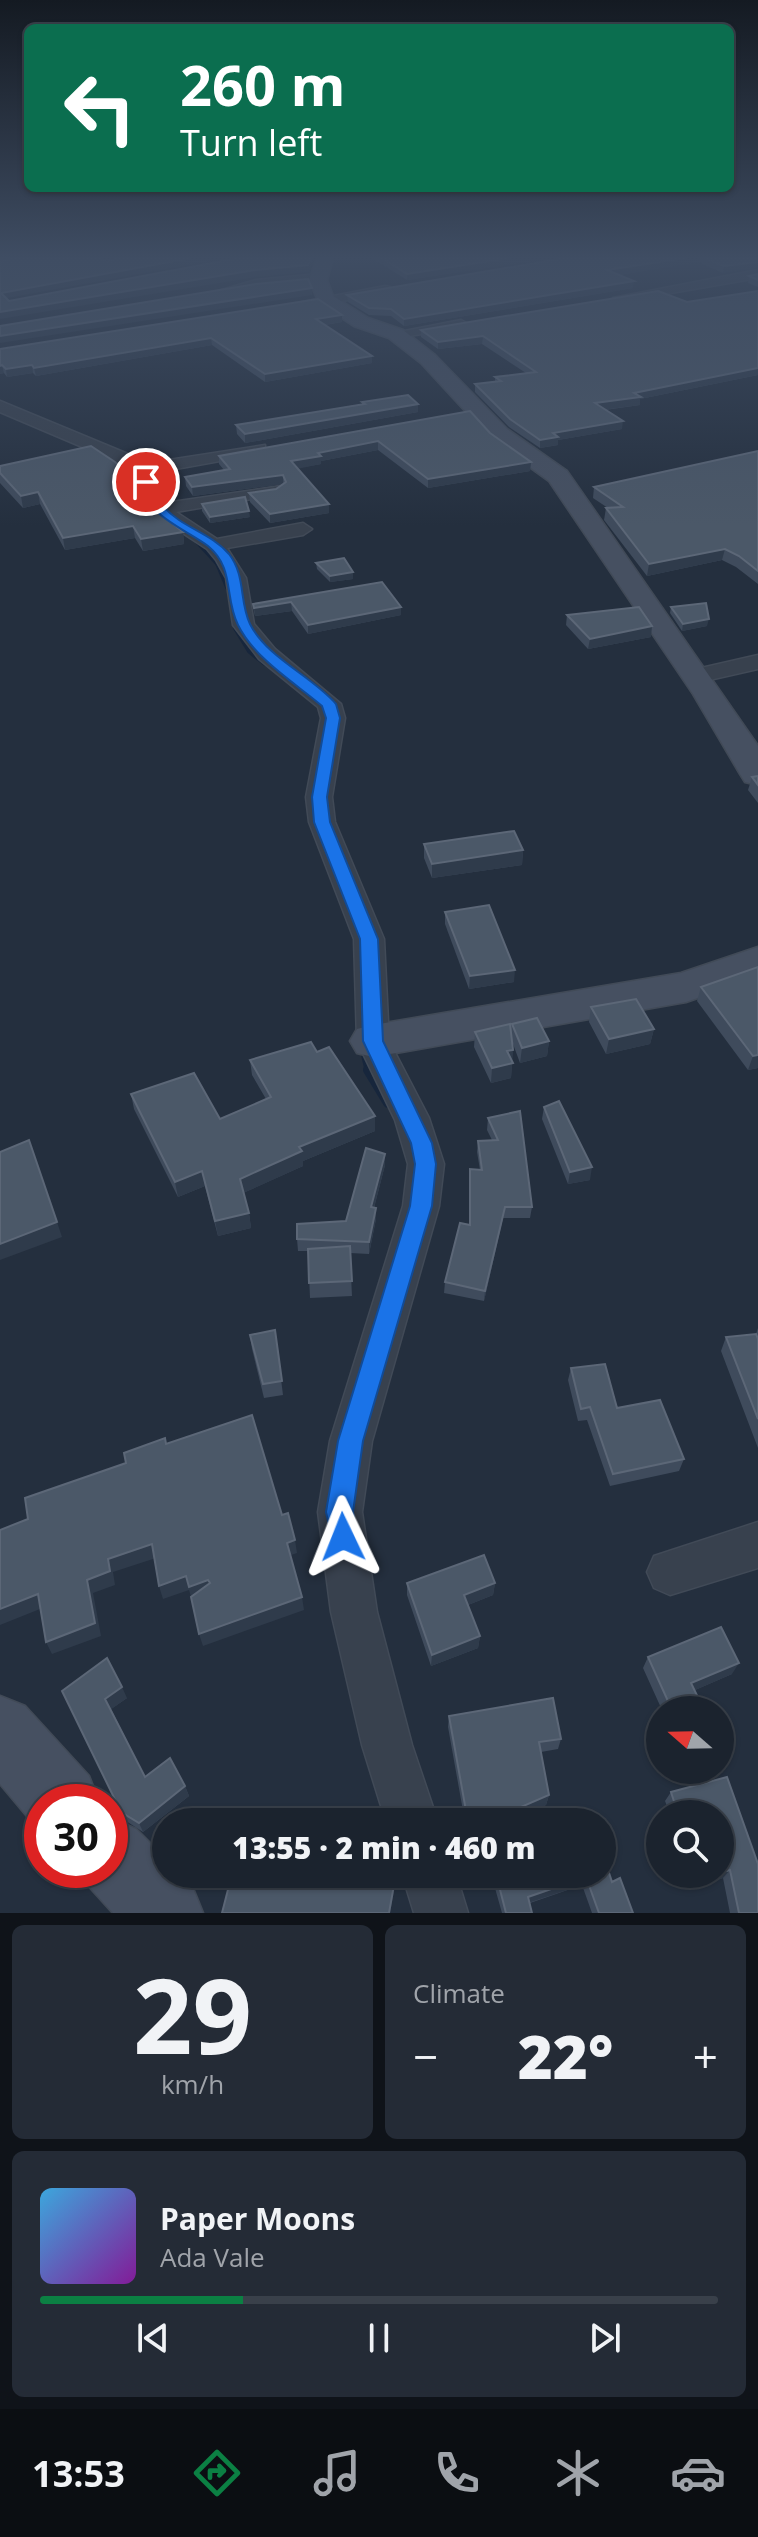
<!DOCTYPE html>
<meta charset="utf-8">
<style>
body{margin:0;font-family:"Open Sans",sans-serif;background:#242b36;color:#f1f3f6;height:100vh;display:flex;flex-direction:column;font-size:30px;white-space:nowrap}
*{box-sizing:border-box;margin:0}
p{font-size:26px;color:#a0a4aa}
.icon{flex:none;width:44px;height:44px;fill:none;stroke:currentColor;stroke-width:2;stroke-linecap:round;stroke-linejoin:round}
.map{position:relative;height:1913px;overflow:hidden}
.side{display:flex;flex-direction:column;gap:12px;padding:12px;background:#0f1319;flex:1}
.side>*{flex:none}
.top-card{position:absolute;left:24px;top:24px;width:710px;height:168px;border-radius:12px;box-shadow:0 2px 6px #0004,0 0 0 2px #39404a;background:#0b6e4f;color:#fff;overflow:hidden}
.needle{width:52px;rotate:290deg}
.fabs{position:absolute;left:646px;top:1696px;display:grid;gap:16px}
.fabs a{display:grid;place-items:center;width:88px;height:88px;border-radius:50%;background:#1b232e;box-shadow:0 2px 6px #0004,0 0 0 2px #39404a;font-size:40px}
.speed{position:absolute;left:24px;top:1784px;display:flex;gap:16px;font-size:40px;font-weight:700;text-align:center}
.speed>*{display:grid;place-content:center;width:104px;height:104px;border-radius:50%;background:#1b232e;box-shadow:0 2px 6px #0004,0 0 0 2px #39404a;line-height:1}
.speed .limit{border:12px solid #d22;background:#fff;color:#111}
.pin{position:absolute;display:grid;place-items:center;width:68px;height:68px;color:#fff;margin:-34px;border:4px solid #fff;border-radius:50%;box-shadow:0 2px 8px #0007}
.me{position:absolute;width:88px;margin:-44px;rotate:358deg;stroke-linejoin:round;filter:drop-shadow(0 0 6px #0008)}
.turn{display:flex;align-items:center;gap:28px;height:168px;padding:0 24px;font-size:36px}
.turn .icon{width:104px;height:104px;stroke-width:2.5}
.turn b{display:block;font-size:56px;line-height:68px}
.big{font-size:60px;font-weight:800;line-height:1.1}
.side .tile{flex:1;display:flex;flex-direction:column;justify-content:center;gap:12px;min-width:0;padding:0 28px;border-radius:12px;background:#242b36}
.side .dial{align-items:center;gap:0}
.dial b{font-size:104px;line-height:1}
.song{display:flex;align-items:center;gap:24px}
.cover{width:96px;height:96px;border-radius:12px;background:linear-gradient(135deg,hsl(200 70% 55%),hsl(290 70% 35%))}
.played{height:8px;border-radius:4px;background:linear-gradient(90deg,#0b8043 30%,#39404a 30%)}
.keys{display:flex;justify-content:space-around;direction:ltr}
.heat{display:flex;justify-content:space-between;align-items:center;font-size:44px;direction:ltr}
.side .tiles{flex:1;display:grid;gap:12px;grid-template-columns:1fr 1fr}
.tile:last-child{grid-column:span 2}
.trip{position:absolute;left:152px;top:1808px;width:464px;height:80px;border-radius:40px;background:#1b232e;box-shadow:0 2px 6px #0004,0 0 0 2px #39404a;font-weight:800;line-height:80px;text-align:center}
.tab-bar{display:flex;height:128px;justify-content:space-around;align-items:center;background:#0b0e12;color:#a0a4aa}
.tab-bar .icon{width:56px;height:56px}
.tab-bar .selected{color:#0b8043}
.tab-bar b{font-size:36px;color:#f1f3f6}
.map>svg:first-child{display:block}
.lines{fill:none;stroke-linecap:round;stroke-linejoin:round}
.stream-far3{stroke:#17263c;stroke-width:5}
.stream-far2{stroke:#17263c;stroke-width:6}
.stream-far1{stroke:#17263c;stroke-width:8}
.stream{stroke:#17263c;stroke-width:10}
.street-casing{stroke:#414a57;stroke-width:3}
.secondary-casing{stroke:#414a57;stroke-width:3}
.street{fill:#38414e;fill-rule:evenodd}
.secondary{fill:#465061;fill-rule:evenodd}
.wall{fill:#3f4b5c}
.shaded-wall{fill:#2f3b4b}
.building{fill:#4b5868;stroke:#5c6777;stroke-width:2}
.route{fill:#1a73e8;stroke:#114b97;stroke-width:2}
</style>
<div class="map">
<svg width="758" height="1913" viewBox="0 0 758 1913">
<rect width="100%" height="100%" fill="#242f3e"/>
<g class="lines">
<polyline class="stream-far3" points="196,540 219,565"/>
<g class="stream-far2">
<polyline points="218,563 228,587"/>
<polyline points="236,628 250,651 265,663"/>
</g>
<polyline class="stream-far1" points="364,1050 369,1072"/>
<polyline class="stream" points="368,1070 388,1103"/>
<g class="street-casing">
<g id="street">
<polygon points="0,258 23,258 0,266"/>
<polygon points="758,270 758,278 619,302 613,298"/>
<polygon points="319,274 325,278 323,281 256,288 214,298 208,294 256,280"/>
<polygon points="385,286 390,287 390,293 294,309 287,305"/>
<polygon points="461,320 468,324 466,327 396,338 389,334"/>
<polygon points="0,401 140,459 143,464 265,445 265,453 259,454 148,474 165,503 281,486 284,490 275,495 176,512 217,539 303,523 312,529 303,535 227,548 246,578 254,624 275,649 341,704 345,718 332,797 335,822 384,939 389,1041 429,1118 444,1164 439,1206 372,1441 362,1512 377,1612 412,1745 438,1822 386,1822 362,1745 331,1612 318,1512 330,1441 403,1206 408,1164 395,1120 357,1041 354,939 309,822 306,797 321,718 318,707 259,659 233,625 226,578 216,560 207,549 152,513 127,466 0,412"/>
<polygon points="758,655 758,669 696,683 685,676 688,671"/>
<polygon points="758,1522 758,1568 670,1595 654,1588 647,1572 654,1556"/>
<polygon points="402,1874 456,1874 468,1913 414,1913"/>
</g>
</g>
<g class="secondary-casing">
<g id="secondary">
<polygon points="317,258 333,258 327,280 333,296 368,318 403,330 435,355 507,429 567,471 758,746 758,785 745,782 740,774 693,694 549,481 491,439 421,363 389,338 354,326 319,303 309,280"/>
<polygon points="758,947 758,977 686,1002 373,1057 357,1053 350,1041 357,1029 373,1025 681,973"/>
<polygon points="0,1696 25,1706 89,1776 99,1802 42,1802 42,1830 37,1828 0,1784"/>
<polygon points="110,1818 136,1829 166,1859 166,1874 180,1874 192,1886 203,1913 113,1913 84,1881 79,1870 110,1870"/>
</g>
</g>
<use href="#street" class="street"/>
<use href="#secondary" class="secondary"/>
</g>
<g class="wall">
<polygon points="372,258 550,258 407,280"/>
<polygon points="565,258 758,258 723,273 698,262 619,275 633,288 404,326 391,316 369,315 348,302 347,295"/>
<polygon points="758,274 758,287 748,283 749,276"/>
<polygon points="758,291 758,375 640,399 640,405 605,410 622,429 558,440 558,445 540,448 509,427 475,392 475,384 495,382 495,377 526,373 482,344 438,349 421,337 421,330 687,302"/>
<polygon points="342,315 342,322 325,325 372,363 265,382 212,345 36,376 33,373 7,377 4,373 0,374 0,349"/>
<polygon points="362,402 418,412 245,443 237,434 236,425 362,404"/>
<polygon points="470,411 490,433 531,462 530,471 428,488 378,450 321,461 321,464 298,468 329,504 329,513 270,523 250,502 249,493 276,489 282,484 193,496 186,486 185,477 224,470 219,464 219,456"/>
<polygon points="758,451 758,584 736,567 722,560 647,576 604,520 606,508 608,508 593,498 594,487"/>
<polygon points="0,466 149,504 183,532 184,544 143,551 135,538 65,550 40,504 23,508 0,483"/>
<polygon points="202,504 250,517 210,523 202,511"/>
<polygon points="316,563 353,579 330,582 317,569"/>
<polygon points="382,582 401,615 308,634 292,611 255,616 254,612 253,604"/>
<polygon points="671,607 707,626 682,631 670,613"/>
<polygon points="567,615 651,637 588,649 566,625"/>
<polygon points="758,776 758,803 748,790 752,777"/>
<polygon points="424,844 523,850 522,865 432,878 424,858"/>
<polygon points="445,912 514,982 469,989 445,924"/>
<polygon points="758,967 758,1068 748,1070 697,1001 701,987"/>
<polygon points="591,1007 654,1029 650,1044 606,1054 589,1022"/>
<polygon points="512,1024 549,1041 547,1056 520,1063 513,1044 511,1078 491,1083 474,1047 475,1032 511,1033"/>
<polygon points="317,1052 375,1116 375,1131 303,1161 303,1166 243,1193 249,1213 251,1228 218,1236 205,1186 178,1197 134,1109 131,1094 220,1119 266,1099 252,1075 250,1060"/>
<polygon points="544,1107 590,1180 568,1184 542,1119"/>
<polygon points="488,1118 532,1207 530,1218 503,1218 484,1301 444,1293 445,1282 469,1225 470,1169 480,1170 477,1152 478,1141 492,1140 487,1130"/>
<polygon points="385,1154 385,1165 374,1208 376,1208 376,1219 369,1254 350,1253 352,1296 310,1298 308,1251 298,1251 297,1239 346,1221"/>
<polygon points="758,1328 758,1448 721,1351 726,1337 756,1334"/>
<polygon points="275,1330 283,1395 264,1398 252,1349 250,1335"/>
<polygon points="571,1368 617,1408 684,1459 679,1471 610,1486 587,1420 578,1421 568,1380"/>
<polygon points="407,1583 495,1583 493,1595 468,1605 480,1636 478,1648 431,1666 407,1595"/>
<polygon points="648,1657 732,1674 695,1690 704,1710 662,1710 643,1668"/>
<polygon points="62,1691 127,1698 111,1709 145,1777 185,1786 189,1796 143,1832 126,1821"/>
<polygon points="449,1716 561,1739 558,1749 541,1752 549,1795 546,1805 505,1822 465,1822 448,1727"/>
<polygon points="727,1777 758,1864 758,1913 730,1913 723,1878 711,1882 708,1874 720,1874 720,1814 670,1814 665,1801 671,1792"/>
<polygon points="491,1874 602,1874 612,1882 633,1913 592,1913 582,1885 530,1903 532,1913 502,1913"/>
</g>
<g class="shaded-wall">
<polygon points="191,258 226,258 2,299 1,293"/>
<polygon points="314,258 309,272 256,277 0,319 0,312"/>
<polygon points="509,258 550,258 407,280 407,274"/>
<polygon points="685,258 699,258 698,262 606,277 607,270"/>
<polygon points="758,262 758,268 723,273 724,266"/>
<polygon points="634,281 633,288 404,326 404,319"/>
<polygon points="312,288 312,295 0,343 0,336"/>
<polygon points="342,315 342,322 316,326 316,319"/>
<polygon points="483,336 482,344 438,349 438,342"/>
<polygon points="211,338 212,345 36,376 34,368"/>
<polygon points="372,356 372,363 265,382 265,374"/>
<polygon points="2,365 4,373 0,374 0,366"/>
<polygon points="32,365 33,373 7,377 6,369"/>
<polygon points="758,368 758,375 640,399 640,405 594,411 595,403 634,393"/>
<polygon points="418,404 418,412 245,443 245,434"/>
<polygon points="623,421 622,429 558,440 558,445 540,448 540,440 553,433"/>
<polygon points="378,441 378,450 321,461 321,464 292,470 291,461 318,453"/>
<polygon points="531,462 530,471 428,488 428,479"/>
<polygon points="283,475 283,484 193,496 192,487"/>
<polygon points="38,492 40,504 23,508 21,496"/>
<polygon points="329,504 329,513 270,523 270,514"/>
<polygon points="249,511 250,517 210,523 210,517"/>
<polygon points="133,526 135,538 65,550 63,538"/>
<polygon points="183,532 184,544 143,551 141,539"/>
<polygon points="725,549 722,560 647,576 649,564"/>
<polygon points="353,572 353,579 330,582 330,576"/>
<polygon points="291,602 292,611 255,616 254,608"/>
<polygon points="401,607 401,615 308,634 308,625"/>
<polygon points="709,619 707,626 682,631 683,624"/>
<polygon points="652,626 651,637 588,649 590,639"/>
<polygon points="523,850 522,865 432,878 432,864"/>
<polygon points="515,970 514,982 469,989 470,976"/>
<polygon points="654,1029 650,1044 606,1054 609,1039"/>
<polygon points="549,1041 547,1056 520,1063 522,1048"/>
<polygon points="513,1050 511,1078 491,1083 492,1068 507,1051"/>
<polygon points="758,1055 758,1068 748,1070 753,1056"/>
<polygon points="375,1116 375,1131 303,1161 303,1166 241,1194 240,1179 299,1147"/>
<polygon points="385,1154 385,1165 371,1219 371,1207"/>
<polygon points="592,1167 590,1180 568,1184 570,1172"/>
<polygon points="202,1171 205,1186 178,1197 175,1182"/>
<polygon points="505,1207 503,1218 484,1301 485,1291"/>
<polygon points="376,1208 376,1219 369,1254 369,1242"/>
<polygon points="249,1213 251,1228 218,1236 215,1221"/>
<polygon points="57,1222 62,1237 0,1260 0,1244"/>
<polygon points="295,1540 297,1553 288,1556 287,1543"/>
<polygon points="152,1544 156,1558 113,1572 115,1585 93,1593 101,1636 52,1654 46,1642 87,1580 108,1559"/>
<polygon points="186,1576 208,1580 211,1593 192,1600 189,1590 163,1599 159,1586"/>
<polygon points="495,1583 493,1595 463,1607 464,1595"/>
<polygon points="38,1594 45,1607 0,1625 0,1609"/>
<polygon points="302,1597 304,1610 203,1646 199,1634"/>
<polygon points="480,1636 478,1648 431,1666 432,1655"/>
<polygon points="739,1663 732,1674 686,1694 691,1683"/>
<polygon points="122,1687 127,1698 110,1710 105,1699"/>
<polygon points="185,1786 189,1796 143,1832 139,1823"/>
<polygon points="549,1795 546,1805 505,1822 486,1822"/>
<polygon points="730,1870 723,1878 711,1882 717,1874"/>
<polygon points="396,1874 397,1874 390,1913 389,1913"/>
<polygon points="586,1877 582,1885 525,1904 528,1897"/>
</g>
<g class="building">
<polygon points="12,258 100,258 107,262 117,258 191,258 1,293 9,301 239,258 311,258 308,265 255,270 0,312 0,262"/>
<polygon points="382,258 509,258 407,274"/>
<polygon points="565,258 685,258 607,270 634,281 404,319 391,309 369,308 347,295"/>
<polygon points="704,258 758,258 758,262 724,266"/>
<polygon points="758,274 758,280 749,276"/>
<polygon points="308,279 312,288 0,336 0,326 256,284"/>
<polygon points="658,291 687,302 758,291 758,368 634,393 641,397 595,403 623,421 553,433 558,437 540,440 510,419 475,384 501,381 495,377 536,372 483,336 438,342 421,330"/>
<polygon points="318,299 342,315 316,319 372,356 265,374 211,338 34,368 32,365 6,369 2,365 0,366 0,349"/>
<polygon points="408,395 418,404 245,434 236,425 365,404 362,402"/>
<polygon points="470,411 490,433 531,462 428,479 378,441 318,453 321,456 291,461 329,504 270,514 249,493 276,489 286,482 283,475 192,487 185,477 230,469 219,456"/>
<polygon points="91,446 115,462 140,487 149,504 183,532 141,539 133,526 63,538 38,492 21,496 0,473 0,466"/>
<polygon points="758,451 758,571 739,556 725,549 649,564 606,508 623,507 594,487"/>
<polygon points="245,497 249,511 210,517 202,504"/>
<polygon points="344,558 353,572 330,576 316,563"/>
<polygon points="382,582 401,607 308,625 291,602 254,608 253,604"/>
<polygon points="706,603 709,619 683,624 671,607"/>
<polygon points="639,607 652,626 590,639 567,615"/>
<polygon points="758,776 758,785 752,777"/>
<polygon points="514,831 523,850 432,864 424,844"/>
<polygon points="489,905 515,970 470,976 445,912"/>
<polygon points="758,967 758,1055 753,1056 701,987"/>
<polygon points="636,999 654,1029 609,1039 591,1007"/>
<polygon points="537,1018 549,1041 522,1048 512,1024"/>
<polygon points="510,1024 513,1050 507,1051 513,1063 492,1068 475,1032"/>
<polygon points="311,1042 317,1052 329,1047 375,1116 299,1147 302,1151 240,1179 249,1213 215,1221 202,1171 175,1182 131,1094 194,1073 220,1119 271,1097 250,1060"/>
<polygon points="559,1101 592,1167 570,1172 544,1107"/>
<polygon points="520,1111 532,1207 505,1207 485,1291 445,1282 460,1223 470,1225 470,1169 482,1170 478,1141 498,1140 488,1118"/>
<polygon points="29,1140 57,1222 0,1244 0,1152"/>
<polygon points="366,1148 385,1154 371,1207 376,1208 369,1242 297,1239 297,1224 346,1221"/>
<polygon points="350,1246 352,1281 309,1283 308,1249"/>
<polygon points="275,1330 282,1381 263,1384 250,1335"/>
<polygon points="756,1334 758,1339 758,1419 726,1337"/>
<polygon points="605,1364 617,1408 660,1400 684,1459 613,1474 590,1407 581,1409 571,1368"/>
<polygon points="252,1415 282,1515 288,1513 295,1540 287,1543 302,1597 199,1634 191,1597 210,1583 208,1580 189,1587 186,1576 159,1586 152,1544 108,1559 110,1571 87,1580 95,1623 46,1642 38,1594 0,1609 0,1530 28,1519 25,1498 126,1463 124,1453 165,1438 166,1444"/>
<polygon points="484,1555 495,1583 464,1595 480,1636 432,1655 407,1583"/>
<polygon points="721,1627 739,1663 691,1683 704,1710 672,1710 648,1657"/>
<polygon points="107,1658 122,1687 105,1699 145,1777 170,1758 185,1786 139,1823 121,1812 62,1691"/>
<polygon points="553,1698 561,1739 539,1742 549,1795 486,1822 468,1822 449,1716"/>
<polygon points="727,1777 758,1864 758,1913 739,1913 730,1870 720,1873 720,1814 678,1814 671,1792"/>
<polygon points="602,1851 612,1882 620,1878 633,1913 599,1913 586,1877 528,1897 532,1913 506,1913 496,1874 602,1874"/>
<polygon points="232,1874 396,1874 389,1913 222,1913"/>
</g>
<linearGradient id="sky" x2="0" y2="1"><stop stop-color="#141a22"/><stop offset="0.49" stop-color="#3f4d63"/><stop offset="1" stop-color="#3f4d63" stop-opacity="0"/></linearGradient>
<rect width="758" height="526" fill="url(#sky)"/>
<path class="route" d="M142,479H150C154,487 158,500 164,507C181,527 211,533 229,554C246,576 239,601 250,624C267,658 312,676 336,704L340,718L327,797L330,822L378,939L383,1041L432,1143L436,1164L432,1206L363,1441L353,1512L357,1537L353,1546L343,1550L334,1546L326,1512L338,1441L410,1206L415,1164L411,1143L363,1041L360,939L314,822L312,797L326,718L322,706C295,683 254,658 238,625C224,597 235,568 208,546C184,528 141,514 142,479Z"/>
</svg>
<div class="fabs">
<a><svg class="needle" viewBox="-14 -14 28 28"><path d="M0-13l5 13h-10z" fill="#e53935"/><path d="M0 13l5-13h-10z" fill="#a0a4aa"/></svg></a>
<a><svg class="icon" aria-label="search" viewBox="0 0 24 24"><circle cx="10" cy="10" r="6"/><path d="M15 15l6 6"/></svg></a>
</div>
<div class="speed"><div class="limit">30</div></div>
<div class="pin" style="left:146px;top:482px;background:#d93025"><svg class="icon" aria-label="arrive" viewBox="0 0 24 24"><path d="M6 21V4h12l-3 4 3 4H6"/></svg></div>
<svg class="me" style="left:343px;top:1537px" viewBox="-20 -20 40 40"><path d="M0-17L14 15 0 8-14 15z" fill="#1a73e8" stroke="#fff" stroke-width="4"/></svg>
<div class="trip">13:55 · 2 min · 460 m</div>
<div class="top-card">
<div class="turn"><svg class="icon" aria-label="left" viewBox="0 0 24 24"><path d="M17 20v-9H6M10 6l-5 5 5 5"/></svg><div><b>260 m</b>Turn left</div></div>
</div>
</div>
<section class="side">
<div class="tiles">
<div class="tile dial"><b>29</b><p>km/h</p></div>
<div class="tile"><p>Climate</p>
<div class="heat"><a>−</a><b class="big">22°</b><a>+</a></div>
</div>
<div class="tile">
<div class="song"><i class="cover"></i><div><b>Paper Moons</b><p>Ada Vale</p></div></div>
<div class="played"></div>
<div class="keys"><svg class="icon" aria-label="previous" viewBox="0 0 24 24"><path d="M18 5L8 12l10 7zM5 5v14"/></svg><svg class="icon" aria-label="pause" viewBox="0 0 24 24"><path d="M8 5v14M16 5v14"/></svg><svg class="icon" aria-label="next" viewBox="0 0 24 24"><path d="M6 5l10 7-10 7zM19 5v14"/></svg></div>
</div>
</div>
</section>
<nav class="tab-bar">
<b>13:53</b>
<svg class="icon selected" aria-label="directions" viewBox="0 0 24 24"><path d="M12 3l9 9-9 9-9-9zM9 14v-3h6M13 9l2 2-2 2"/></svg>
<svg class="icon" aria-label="music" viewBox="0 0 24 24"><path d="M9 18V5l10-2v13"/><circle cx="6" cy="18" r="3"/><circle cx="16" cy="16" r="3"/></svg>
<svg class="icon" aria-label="phone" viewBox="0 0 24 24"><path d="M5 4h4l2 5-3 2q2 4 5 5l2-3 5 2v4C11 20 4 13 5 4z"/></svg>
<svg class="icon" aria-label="climate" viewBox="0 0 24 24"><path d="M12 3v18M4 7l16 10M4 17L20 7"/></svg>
<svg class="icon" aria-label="car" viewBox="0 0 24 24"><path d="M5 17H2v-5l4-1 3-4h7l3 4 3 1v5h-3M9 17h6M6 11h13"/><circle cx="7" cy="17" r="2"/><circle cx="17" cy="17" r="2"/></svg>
</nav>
